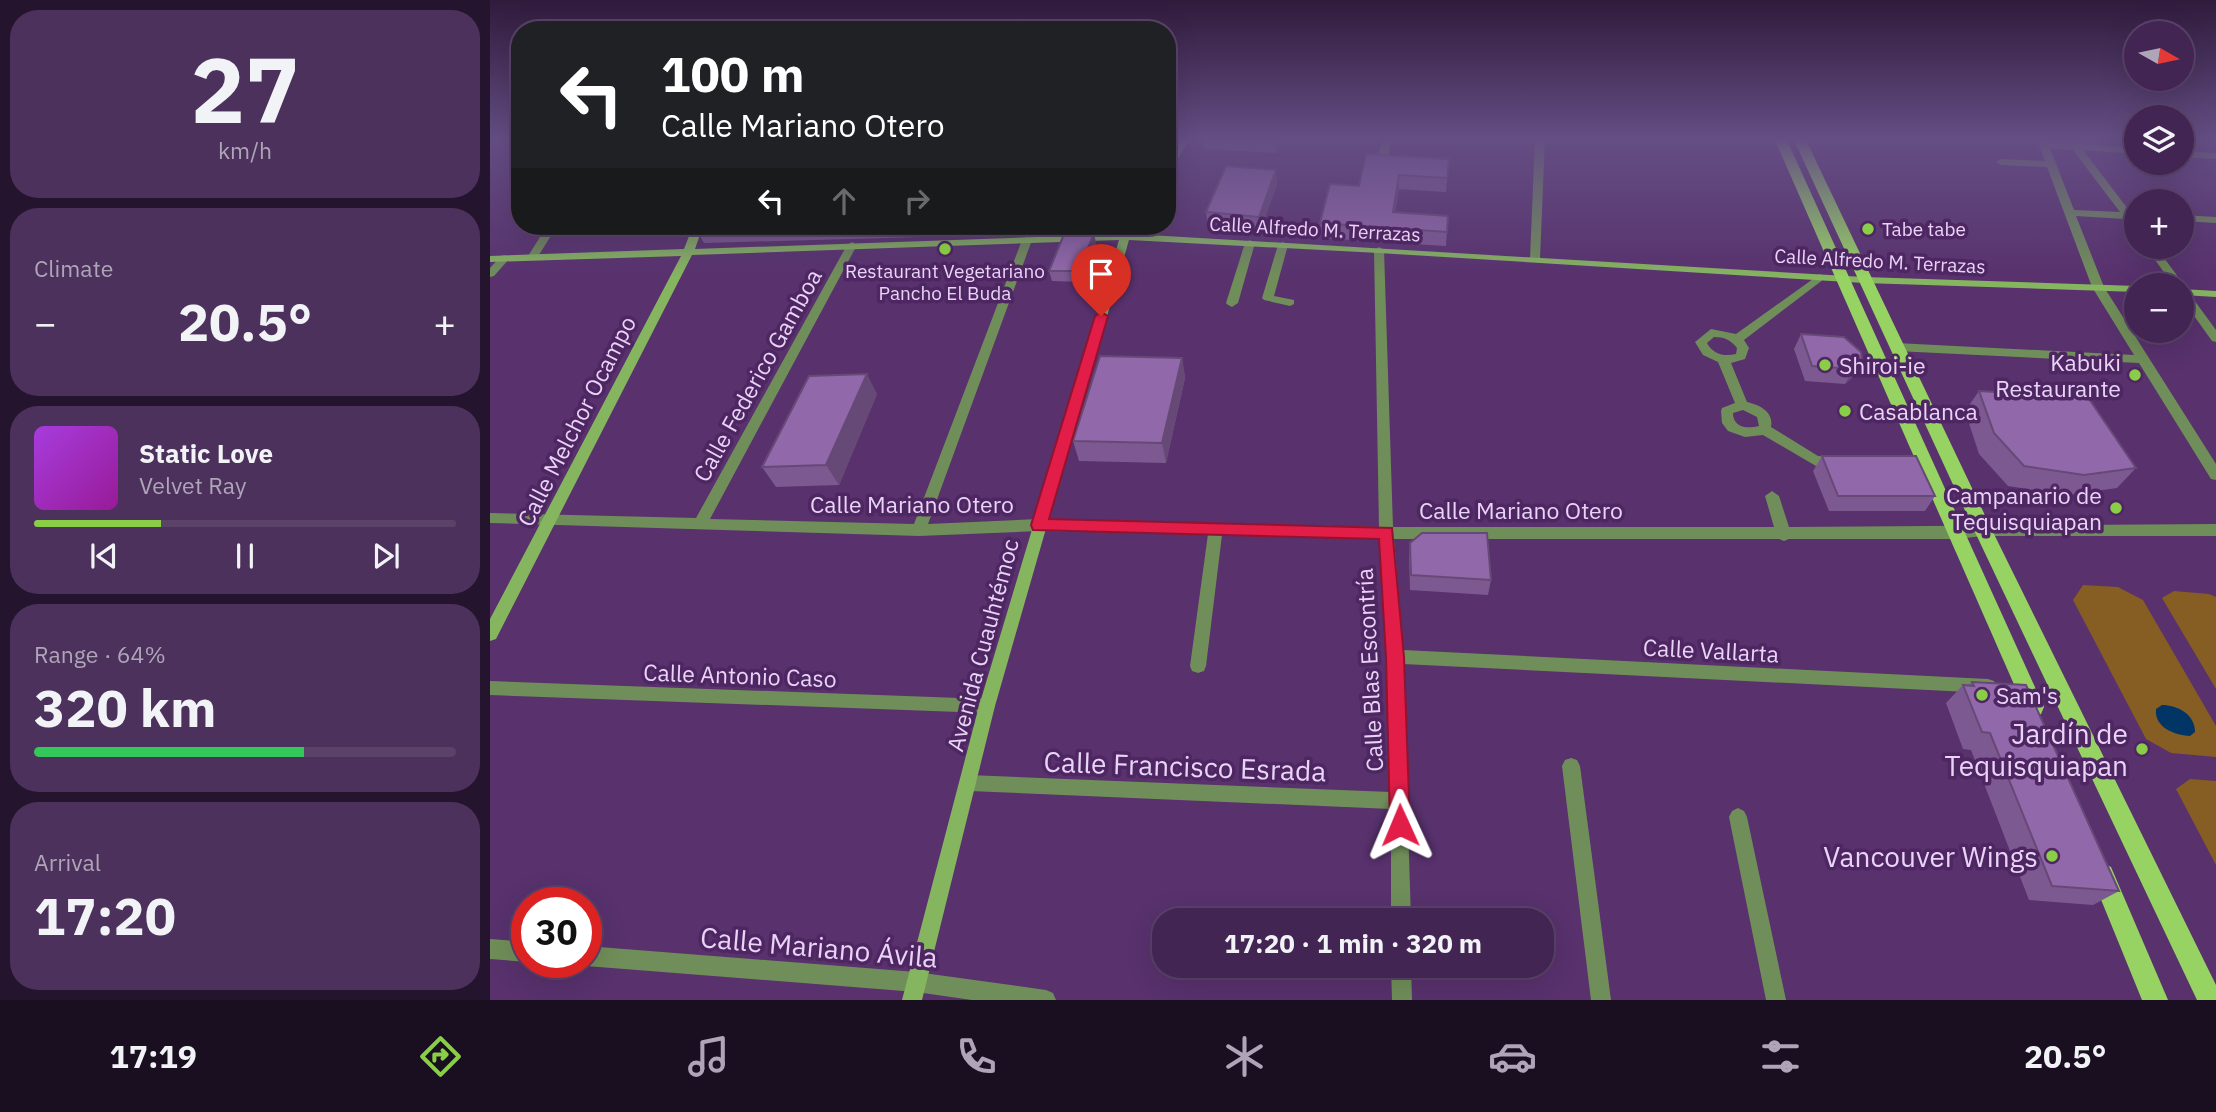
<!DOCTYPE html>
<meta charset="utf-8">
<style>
body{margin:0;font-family:"IBM Plex Sans",sans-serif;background:#4c315c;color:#f1f3f6;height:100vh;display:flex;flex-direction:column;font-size:26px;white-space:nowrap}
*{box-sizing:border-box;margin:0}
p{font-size:23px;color:#aea5b8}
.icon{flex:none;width:38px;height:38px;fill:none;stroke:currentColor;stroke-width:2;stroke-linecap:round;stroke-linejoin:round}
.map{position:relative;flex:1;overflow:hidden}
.side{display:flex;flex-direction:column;gap:10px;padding:10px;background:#24142d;width:490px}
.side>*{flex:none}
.guide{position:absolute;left:21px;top:21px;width:665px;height:214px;border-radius:28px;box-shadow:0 7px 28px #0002,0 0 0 2px #5a4269;background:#202124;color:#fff;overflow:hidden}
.needle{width:46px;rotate:99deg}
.tools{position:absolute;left:1634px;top:21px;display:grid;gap:14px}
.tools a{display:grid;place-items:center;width:70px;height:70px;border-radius:50%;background:#422552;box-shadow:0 7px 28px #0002,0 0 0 2px #5a4269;font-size:35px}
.speed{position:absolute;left:21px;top:887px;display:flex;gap:14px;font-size:35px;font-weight:700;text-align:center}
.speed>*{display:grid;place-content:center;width:91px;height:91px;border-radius:50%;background:#422552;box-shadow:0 7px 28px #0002,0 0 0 2px #5a4269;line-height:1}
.speed .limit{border:10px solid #d22;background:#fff;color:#111}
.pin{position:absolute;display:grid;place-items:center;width:60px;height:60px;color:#fff;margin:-72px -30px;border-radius:50% 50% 50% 0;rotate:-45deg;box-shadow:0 0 7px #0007}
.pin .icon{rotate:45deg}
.me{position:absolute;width:77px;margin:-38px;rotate:359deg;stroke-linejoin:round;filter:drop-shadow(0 0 5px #0008)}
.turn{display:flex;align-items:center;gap:24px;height:147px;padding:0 35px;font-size:32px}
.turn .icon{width:91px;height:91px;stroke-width:2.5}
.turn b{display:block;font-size:49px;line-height:60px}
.lanes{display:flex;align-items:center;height:66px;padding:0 35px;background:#0003;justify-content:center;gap:35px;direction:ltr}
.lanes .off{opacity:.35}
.big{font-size:52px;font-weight:800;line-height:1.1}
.side .widget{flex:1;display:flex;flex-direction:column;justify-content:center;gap:10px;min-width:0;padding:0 24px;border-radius:28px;background:#4c315c}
.side .dial{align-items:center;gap:0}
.dial b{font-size:91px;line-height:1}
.song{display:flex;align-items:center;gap:21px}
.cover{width:84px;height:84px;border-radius:10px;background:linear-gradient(135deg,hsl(280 70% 55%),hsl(300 70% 35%))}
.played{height:7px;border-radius:4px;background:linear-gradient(90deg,#8ace48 30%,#5a4269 30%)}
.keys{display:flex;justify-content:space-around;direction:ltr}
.heat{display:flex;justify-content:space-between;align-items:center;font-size:38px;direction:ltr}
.charge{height:10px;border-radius:5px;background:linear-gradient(90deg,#34c759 64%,#5a4269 0)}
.trip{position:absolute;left:662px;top:908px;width:402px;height:70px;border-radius:28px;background:#422552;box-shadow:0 7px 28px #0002,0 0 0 2px #5a4269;font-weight:800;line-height:70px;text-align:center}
.tab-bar{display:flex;height:112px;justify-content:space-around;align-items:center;background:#1a0f21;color:#aea5b8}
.tab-bar .icon{width:49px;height:49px}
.tab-bar .current{color:#8ace48}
.tab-bar b{font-size:32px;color:#f1f3f6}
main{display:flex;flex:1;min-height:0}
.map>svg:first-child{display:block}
.green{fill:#865d22}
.water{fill:#003565}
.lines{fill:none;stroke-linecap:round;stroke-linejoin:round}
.street{fill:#708e59;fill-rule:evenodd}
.secondary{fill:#86b560;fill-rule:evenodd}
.primary{fill:#97d363;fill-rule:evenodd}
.wall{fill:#7d5991}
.shaded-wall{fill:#664976}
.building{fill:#9168a9;stroke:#664976;stroke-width:2}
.route{fill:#e11d48;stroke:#92132f;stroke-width:2}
.poi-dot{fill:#8ace48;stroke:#4d2662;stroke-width:2.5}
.labels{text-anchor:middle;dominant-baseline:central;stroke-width:7;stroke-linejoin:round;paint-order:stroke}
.far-street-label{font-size:19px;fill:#e9d3f7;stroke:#4d2662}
.far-poi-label{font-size:19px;fill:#e9d3f7;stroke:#4d2662;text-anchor:start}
.poi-label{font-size:23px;fill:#e9d3f7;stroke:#4d2662;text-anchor:start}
.street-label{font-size:23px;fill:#e9d3f7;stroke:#4d2662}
.near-poi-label{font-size:28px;fill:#e9d3f7;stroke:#4d2662;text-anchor:end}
.near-street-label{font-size:28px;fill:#e9d3f7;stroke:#4d2662}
</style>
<main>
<section class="side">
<div class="widget dial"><b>27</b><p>km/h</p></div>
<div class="widget"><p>Climate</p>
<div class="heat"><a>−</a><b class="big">20.5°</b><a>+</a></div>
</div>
<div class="widget">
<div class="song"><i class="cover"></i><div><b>Static Love</b><p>Velvet Ray</p></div></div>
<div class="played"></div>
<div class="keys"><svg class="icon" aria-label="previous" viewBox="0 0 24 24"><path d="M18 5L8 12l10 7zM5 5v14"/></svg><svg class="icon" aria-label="pause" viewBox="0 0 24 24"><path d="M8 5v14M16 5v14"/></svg><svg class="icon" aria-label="next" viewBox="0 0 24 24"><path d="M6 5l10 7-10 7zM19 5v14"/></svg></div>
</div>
<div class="widget"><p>Range · 64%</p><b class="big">320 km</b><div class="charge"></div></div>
<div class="widget"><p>Arrival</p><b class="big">17:20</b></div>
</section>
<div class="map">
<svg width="1726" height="1000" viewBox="0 0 1726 1000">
<rect width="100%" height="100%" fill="#58316d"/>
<g class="green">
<polygon points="1593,585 1628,587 1653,600 1726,726 1726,757 1681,753 1656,739 1583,600"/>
<polygon points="1684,591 1719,594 1726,597 1726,689 1672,598"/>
<polygon points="1700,779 1726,781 1726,865 1686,789"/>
</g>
<path class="water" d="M1672,705C1687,705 1705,714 1705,732L1700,736C1684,735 1664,727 1666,709Z"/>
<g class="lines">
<g class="street">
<polygon points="892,138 902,138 898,158 893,161 888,158"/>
<polygon points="1045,138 1055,138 1050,259 1045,262 1040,259"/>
<path d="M1546,138H1556L1557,142L1579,144L1574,138H1584L1589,144L1647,148V154L1593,150L1641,213H1647V230L1643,229L1635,219L1586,216L1614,287L1726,464V480L1721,479L1649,363L1406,351L1400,347L1406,343L1644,355L1602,287L1557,167L1511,165L1506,162L1511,159L1555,161ZM1560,148L1583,150L1630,212L1584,210Z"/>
<polygon points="1692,151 1726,153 1726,159 1692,157"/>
<polygon points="1692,215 1726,217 1726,223 1692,221"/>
<polygon points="57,226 67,226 47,258 39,258 38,256"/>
<polygon points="537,237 542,240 438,524 549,519 889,527 884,250 889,247 894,250 903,527 1284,527 1275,496 1282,491 1289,496 1299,527 1726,524 1726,536 1493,536 1466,539 1299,539 1294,541 1289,539 904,539 913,650 1498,679 1504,681 1506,686 1504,691 1498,693 913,664 921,920 901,920 901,809 479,791 473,789 470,783 473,777 479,775 901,792 897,657 889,538 732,535 716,666 714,671 708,673 702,671 700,666 718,534 549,531 429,536 0,523 0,513 206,518 357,245 362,242 367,245 220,519 424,524 532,240"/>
<polygon points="760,240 765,243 748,303 742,307 738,305 736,303 755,243"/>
<polygon points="793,242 798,245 784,296 804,300 804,304 800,306 774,300 772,298 788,245"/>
<polygon points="1656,247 1666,247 1694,285 1692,287 1683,285"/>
<polygon points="15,255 20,258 4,276 0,277 0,268 11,256"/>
<path d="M1330,274L1336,277L1334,279L1254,340L1259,348L1255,359L1241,363L1257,402C1270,405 1284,412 1281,427L1328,456L1353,458L1355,461L1348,466H1326L1273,435L1255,437L1238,431L1232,423L1231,411L1232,408L1245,403L1228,362L1213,355L1205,342L1221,329L1246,334ZM1224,337C1234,337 1241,340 1247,348L1246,354C1234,357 1223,354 1217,343ZM1253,410L1267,417L1269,426C1258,429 1243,428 1243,413Z"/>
<polygon points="1692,288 1696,289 1726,330 1726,342 1722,341 1692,299"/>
<polygon points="0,681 497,699 503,701 505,706 503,711 497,713 0,695"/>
<polygon points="1081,758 1087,760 1090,766 1121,1000 1101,1000 1072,766 1075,760"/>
<polygon points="1248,808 1254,811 1257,817 1296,1000 1276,1000 1239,817 1242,811"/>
<polygon points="0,939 37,942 37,962 0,959"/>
<polygon points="96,946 426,972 556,990 563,993 566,1000 482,1000 426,992 96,966 89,962 96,962"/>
<polygon points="901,966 921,966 922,1000 902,1000"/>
</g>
<g class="secondary">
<polygon points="691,138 701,138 680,170 677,171 677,160"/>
<polygon points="203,226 213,226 205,249 632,234 637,226 647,226 642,234 1374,277 1647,286 1647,292 1374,283 889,253 639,240 505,706 432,1000 412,1000 489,706 629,240 202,255 6,639 0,641 0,619 191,256 0,262 0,256 194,249"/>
<polygon points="1692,289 1726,291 1726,297 1692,295"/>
</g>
<g class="primary">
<polygon points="1284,138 1296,138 1554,707 1551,714 1544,716 1537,714"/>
<polygon points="1303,138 1315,138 1502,530 1726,985 1726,1000 1707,1000 1484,530"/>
<polygon points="1613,863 1621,867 1678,1000 1652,1000 1601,875 1605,867"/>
</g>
</g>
<g class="wall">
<polygon points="714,138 791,138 786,153 715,149"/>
<polygon points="959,159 956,192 909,189 905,212 958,216 956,246 831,238 830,223 869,186"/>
<polygon points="787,184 770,232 718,227 716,212"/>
<polygon points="206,226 613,226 611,232 214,243 205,228"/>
<polygon points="606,243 592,282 562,281 559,271"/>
<polygon points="1311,334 1371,352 1364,376 1355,384 1315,381 1304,349"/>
<polygon points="692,358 695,378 676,463 589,461 583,441"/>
<polygon points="1489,391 1646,468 1627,488 1577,495 1518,486 1489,454 1475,411"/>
<polygon points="387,394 349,485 286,487 272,467"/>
<polygon points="1332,456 1445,496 1435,511 1339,511 1323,471"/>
<polygon points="920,543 1001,580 998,595 920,590 919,558"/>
<polygon points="1482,682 1629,891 1603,905 1539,900 1481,750 1473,749 1456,703 1473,685 1478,685"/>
</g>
<g class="shaded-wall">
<polygon points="786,138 791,138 786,153 785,142"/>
<polygon points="786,170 787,184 770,232 769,217"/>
<polygon points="909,175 909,189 902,227 903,212"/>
<polygon points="604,233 606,243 592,282 589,271"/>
<polygon points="692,358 695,378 676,463 672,443"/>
<polygon points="1372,361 1364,376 1355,384 1363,369"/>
<polygon points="377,374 387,394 349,485 336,465"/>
</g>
<g class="building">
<polygon points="722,138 786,138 785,142"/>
<polygon points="876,154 959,159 957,178 909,175 903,212 958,216 957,232 830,223 840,184 869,186"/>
<polygon points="736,166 786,170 769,217 716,212"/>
<polygon points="206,226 296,226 205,228"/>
<polygon points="604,233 589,271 559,271 574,234"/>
<polygon points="1311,334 1354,337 1371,352 1372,361 1363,369 1322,366"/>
<polygon points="610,356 692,358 672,443 583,441"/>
<polygon points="377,374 336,465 272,467 319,376"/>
<polygon points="1489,391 1538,394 1595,393 1646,468 1594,475 1534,466 1504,433"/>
<polygon points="1332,456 1426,456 1445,496 1348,496"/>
<polygon points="932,533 997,533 1001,580 921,575 920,543"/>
<polygon points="1482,682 1536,685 1629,891 1562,886 1500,733 1492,732 1473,685 1484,686"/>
</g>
<linearGradient id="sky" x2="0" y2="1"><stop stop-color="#301b3c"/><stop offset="0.5" stop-color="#644e84"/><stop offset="1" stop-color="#644e84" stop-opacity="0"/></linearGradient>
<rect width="1726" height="278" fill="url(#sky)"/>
<polygon class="route" points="611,312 618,316 559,519 902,528 914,657 920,825 917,832 910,835 903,832 900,825 896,657 889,539 543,530 541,525 605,316"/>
<g class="poi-dot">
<circle cx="1378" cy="229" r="7"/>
<circle cx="455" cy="249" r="7"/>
<circle cx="1335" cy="365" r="7"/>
<circle cx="1645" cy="375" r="7"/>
<circle cx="1355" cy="411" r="7"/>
<circle cx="1626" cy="508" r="7"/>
<circle cx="1492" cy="695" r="7"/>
<circle cx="1652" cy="749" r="7"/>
<circle cx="1562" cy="856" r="7"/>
</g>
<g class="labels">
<g class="far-street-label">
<text transform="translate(825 229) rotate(3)">Calle Alfredo M. Terrazas</text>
<text transform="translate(1390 261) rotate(3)">Calle Alfredo M. Terrazas</text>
</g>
<g class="far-poi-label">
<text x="1392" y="229">Tabe tabe</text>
<text x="455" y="271" text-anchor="middle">Restaurant Vegetariano<tspan x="455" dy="22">Pancho El Buda</tspan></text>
</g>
<g class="poi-label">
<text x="1631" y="362" text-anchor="end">Kabuki<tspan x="1631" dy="26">Restaurante</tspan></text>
<text x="1349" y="365">Shiroi-ie</text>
<text x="1369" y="411">Casablanca</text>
<text x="1612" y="495" text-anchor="end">Campanario de<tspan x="1612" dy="26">Tequisquiapan</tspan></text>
<text x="1506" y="695">Sam's</text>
</g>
<g class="street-label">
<text transform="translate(267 375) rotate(-61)">Calle Federico Gamboa</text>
<text transform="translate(86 421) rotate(-63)">Calle Melchor Ocampo</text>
<text x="422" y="504">Calle Mariano Otero</text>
<text x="1031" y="510">Calle Mariano Otero</text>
<text transform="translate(492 645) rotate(-75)">Avenida Cuauhtémoc</text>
<text transform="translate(1221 650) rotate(3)">Calle Vallarta</text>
<text transform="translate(879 670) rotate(-93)">Calle Blas Escontría</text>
<text transform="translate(250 675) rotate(2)">Calle Antonio Caso</text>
</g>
<g class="near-poi-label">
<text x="1638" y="733">Jardín de<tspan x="1638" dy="32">Tequisquiapan</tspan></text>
<text x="1548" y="856">Vancouver Wings</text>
</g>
<g class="near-street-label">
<text transform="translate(695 766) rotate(2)">Calle Francisco Esrada</text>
<text transform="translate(329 947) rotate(5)">Calle Mariano Ávila</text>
</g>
</g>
</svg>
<div class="tools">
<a><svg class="needle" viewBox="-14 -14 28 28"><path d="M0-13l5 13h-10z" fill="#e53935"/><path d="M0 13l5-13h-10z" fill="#aea5b8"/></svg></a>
<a><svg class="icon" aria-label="layers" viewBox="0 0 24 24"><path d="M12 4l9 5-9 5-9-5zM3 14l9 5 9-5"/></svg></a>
<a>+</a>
<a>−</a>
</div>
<div class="speed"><div class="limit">30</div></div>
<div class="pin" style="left:611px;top:316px;background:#d93025"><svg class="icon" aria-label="arrive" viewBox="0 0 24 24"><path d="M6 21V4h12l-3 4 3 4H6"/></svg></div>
<svg class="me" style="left:910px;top:825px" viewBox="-20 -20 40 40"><path d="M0-17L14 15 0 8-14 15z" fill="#e11d48" stroke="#fff" stroke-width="4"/></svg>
<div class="trip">17:20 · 1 min · 320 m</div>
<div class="guide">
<div class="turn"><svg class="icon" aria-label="left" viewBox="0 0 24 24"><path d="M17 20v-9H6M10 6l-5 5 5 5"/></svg><div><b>100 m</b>Calle Mariano Otero</div></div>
<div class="lanes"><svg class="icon" aria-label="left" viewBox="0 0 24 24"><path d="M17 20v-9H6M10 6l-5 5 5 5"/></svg><svg class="icon off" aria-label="ahead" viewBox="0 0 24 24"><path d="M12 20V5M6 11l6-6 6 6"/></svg><svg class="icon off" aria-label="right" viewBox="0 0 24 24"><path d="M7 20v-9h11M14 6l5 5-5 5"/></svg></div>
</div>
</div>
</main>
<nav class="tab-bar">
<b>17:19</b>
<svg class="icon current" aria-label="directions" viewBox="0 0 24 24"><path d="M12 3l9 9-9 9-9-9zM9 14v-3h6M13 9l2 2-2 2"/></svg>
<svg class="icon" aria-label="music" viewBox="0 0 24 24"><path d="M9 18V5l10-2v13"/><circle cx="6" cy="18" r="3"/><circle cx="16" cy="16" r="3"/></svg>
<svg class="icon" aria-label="phone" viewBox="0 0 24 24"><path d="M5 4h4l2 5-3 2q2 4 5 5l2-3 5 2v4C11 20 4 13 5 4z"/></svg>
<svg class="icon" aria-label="climate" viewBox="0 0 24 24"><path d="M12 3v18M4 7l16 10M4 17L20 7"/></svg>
<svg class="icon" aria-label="car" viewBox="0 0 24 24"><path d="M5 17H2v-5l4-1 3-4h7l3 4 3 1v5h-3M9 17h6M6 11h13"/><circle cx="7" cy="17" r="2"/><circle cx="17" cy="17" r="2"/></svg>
<svg class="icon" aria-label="filters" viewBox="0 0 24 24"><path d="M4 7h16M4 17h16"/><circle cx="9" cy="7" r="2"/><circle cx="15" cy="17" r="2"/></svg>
<b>20.5°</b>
</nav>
